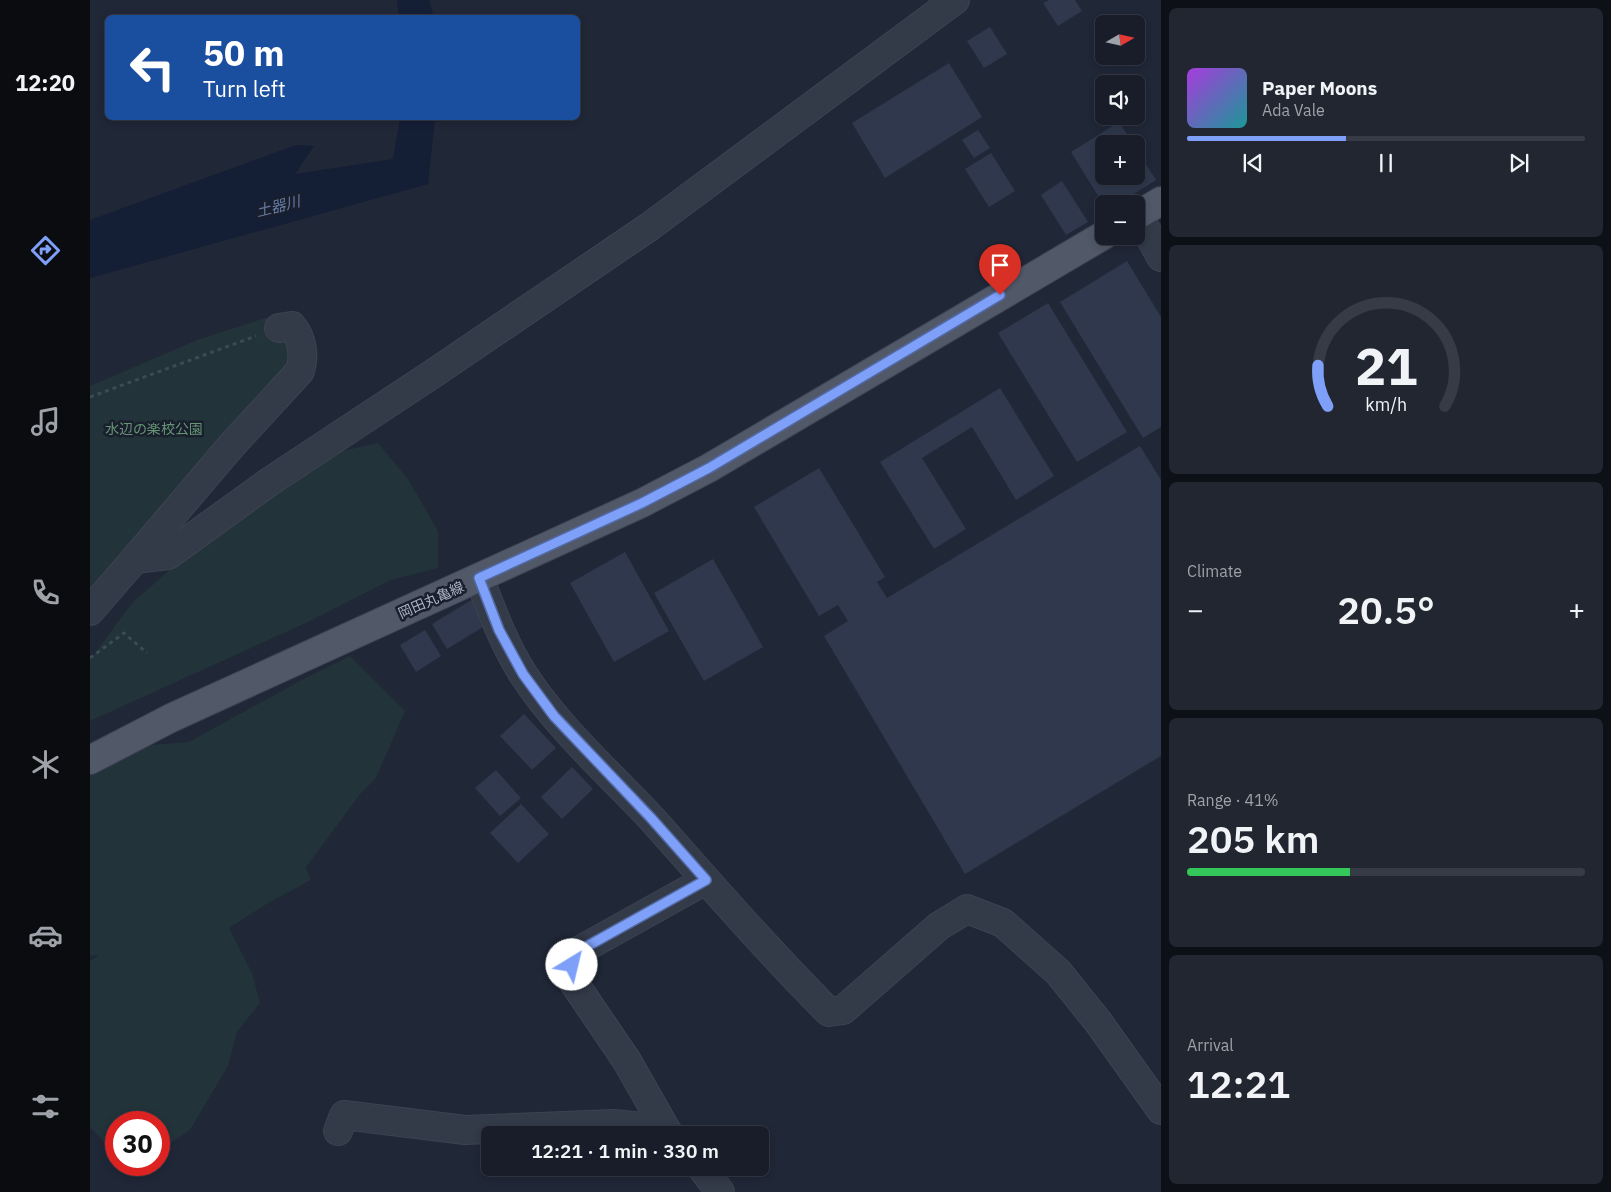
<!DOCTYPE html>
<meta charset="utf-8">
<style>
body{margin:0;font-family:"IBM Plex Sans","Noto Sans JP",sans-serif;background:#212631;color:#f1f3f6;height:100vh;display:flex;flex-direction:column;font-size:19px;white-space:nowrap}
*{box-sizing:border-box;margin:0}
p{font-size:16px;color:#9fa2a8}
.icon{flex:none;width:28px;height:28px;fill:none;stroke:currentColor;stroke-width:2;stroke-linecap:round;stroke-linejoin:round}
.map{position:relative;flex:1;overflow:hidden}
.panel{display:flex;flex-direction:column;gap:8px;padding:8px;background:#0d1017;width:450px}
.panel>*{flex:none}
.top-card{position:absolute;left:15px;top:15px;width:475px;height:105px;border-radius:8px;box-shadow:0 2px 8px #0003,0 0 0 1px #363b46;background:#1a4fa0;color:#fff;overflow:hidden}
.needle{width:32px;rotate:81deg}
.buttons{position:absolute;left:1005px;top:15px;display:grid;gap:10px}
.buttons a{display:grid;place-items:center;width:50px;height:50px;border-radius:8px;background:#181d29;box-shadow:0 2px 8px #0003,0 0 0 1px #363b46;font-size:25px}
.speed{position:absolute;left:15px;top:1111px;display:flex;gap:10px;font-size:25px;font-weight:700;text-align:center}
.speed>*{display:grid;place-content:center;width:65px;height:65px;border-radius:50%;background:#181d29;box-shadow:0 2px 8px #0003,0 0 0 1px #363b46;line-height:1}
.speed .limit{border:8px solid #d22;background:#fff;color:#111}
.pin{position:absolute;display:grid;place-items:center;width:42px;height:42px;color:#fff;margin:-51px -21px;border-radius:50% 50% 50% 0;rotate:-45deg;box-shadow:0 0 5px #0007}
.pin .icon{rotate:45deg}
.me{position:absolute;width:55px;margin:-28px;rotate:36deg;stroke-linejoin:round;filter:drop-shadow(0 0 4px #0008)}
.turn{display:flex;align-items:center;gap:18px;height:105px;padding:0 15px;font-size:22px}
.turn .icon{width:65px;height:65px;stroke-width:2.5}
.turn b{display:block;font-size:35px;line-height:42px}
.big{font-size:38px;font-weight:600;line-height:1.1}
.panel .tile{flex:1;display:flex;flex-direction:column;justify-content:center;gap:8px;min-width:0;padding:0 18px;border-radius:8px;background:#212631}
.panel .dial{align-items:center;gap:0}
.dial svg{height:130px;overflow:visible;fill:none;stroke:#363b46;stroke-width:7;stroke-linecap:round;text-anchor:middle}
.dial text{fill:#f1f3f6;stroke:none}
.song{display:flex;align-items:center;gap:15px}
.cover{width:60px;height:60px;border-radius:8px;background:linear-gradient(135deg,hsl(280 70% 55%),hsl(180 70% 35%))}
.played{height:5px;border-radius:2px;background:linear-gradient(90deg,#7ea0f9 40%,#363b46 40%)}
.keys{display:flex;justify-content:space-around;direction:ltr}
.heat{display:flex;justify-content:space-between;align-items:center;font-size:28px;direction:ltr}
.charge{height:8px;border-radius:4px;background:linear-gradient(90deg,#34c759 41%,#363b46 0)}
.trip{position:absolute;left:391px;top:1126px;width:288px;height:50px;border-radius:8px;background:#181d29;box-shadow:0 2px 8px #0003,0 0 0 1px #363b46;font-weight:600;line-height:50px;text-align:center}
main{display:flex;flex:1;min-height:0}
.menu{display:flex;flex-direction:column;width:90px;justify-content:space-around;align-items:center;background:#0a0c10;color:#9fa2a8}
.menu .icon{width:35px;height:35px}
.menu .current{color:#7ea0f9}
.menu b{font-size:22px;color:#f1f3f6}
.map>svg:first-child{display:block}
.green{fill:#223339}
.water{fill:#141e35}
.building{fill:#2f384c}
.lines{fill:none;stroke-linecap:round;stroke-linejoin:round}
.minor-casing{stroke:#3d4352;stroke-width:30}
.major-casing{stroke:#3d4352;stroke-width:30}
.path{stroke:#3a4d51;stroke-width:3;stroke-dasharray:4 4;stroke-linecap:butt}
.minor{stroke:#333a48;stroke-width:28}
.major{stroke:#515868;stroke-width:28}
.route-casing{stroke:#5268a2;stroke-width:12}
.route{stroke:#7ea0f9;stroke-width:9}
.labels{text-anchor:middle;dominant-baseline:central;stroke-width:5;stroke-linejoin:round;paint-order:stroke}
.park-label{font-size:14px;fill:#659575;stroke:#191f2c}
.street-label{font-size:14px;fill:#adb4c5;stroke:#191f2c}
.water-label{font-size:15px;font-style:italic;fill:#667aa5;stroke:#191f2c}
</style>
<main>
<nav class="menu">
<b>12:20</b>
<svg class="icon current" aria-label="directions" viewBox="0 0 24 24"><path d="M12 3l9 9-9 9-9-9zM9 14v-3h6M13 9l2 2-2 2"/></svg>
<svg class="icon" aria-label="music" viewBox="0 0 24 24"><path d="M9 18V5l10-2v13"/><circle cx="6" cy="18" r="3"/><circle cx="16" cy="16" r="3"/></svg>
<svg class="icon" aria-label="phone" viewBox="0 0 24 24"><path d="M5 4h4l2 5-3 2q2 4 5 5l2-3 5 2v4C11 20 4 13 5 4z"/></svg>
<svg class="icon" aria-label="climate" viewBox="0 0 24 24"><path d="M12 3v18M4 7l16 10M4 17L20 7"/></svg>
<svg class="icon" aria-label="car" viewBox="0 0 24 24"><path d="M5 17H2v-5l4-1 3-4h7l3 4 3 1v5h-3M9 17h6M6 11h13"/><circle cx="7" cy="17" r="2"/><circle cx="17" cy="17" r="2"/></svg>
<svg class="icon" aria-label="filters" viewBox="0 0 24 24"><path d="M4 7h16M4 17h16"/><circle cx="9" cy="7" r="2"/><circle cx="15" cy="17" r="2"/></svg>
</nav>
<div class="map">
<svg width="1071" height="1192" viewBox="0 0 1071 1192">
<rect width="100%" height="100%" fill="#202737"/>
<g class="green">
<polygon points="186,317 208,354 0,598 0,386 107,340 175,318"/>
<polygon points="288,443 318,479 348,531 348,568 301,580 216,623 0,721 0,660 41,604 112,541 224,457"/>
<polygon points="260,656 315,711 286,778 271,793 216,867 221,880 178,903 139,928 162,973 170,1003 147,1032 138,1066 100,1130 69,1151 69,1122 26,1122 26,1150 14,1142 0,1127 0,961 9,955 0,956 0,774 46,749 62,745 99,742 208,682"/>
</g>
<g class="water">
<polygon points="307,0 339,0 344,17 309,17"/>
<polygon points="310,118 345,118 338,184 0,278 0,220 206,145 224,146 205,174 303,159"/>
</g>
<g class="building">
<polygon points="959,0 985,0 992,11 968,26 953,3"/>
<polygon points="900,27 917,54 894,68 877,41"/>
<polygon points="859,63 892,117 795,178 762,123"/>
<polygon points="1029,122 1043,144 1014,144 1014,176 1046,176 1046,149 1066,180 1028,204 1013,204 981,152"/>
<polygon points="888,130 900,148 884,158 872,140"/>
<polygon points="901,153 925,191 899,207 875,169"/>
<polygon points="972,181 998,222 976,235 951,195"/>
<polygon points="1037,261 1071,317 1071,427 1053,438 970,302"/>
<polygon points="958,303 1037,432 987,462 908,333"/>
<polygon points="910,388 964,476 926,500 882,427 832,458 876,529 844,549 790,462"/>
<polygon points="1050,446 1071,480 1071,756 875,874 734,636 758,621 748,605 729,616 664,507 729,468 795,577 787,582 797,598"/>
<polygon points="535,552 579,631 524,662 480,583"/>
<polygon points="623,559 673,647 614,681 564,593"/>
<polygon points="388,596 403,621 357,649 342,624"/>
<polygon points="335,630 351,656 326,672 310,645"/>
<polygon points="434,714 466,748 442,770 410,736"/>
<polygon points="482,767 503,789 472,819 451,797"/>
<polygon points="406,770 431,798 410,816 385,788"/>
<polygon points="431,804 459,834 428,863 400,833"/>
</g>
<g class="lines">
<g class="minor-casing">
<g id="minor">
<polyline points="1048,215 1071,257"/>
<path d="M45,559L142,445L210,371C215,355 212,338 202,326L189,328"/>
<path d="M389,578C402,611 414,644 433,674C468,728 518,772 562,819C620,884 677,950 739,1012L753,1010L849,926L877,909L913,923L968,972L1009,1023L1071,1110"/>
<polyline points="0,611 45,559 78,555 179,482 344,373 559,227 865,0"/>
<polyline points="248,1131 254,1115 375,1130 523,1124 562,1128 580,1135"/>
<polyline points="579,1135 537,1061 480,977 485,953 616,880"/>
<polyline points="612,1168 630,1192"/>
</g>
</g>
<g class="major-casing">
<g id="major">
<polyline points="1046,216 1071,201"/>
<polyline points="0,760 81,718 552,503 619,468 1014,235"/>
</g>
</g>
<g class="path">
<polyline points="0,397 166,336"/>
<polyline points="0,658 34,633 57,653"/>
</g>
<use href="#minor" class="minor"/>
<use href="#major" class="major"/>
</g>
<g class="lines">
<g class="route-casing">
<polyline id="route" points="482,965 485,953 616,880 561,818 464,716 433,674 409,630 389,578 552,503 619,468 910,295"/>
</g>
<use href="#route" class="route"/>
</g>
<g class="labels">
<g class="park-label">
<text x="64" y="429">水辺の楽校公園</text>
</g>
<g class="street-label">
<text transform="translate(341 600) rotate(-24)">岡田丸亀線</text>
</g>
<g class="water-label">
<text transform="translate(188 206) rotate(-14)">土器川</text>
</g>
</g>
</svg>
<div class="buttons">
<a><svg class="needle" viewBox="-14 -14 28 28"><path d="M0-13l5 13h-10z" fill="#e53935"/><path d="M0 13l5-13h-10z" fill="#9fa2a8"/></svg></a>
<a><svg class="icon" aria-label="sound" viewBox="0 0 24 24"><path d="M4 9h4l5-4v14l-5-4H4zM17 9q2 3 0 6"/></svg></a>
<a>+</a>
<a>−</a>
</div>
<div class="speed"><div class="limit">30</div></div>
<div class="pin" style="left:910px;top:295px;background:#d93025"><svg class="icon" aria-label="arrive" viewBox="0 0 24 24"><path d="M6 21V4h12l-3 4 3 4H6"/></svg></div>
<svg class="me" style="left:482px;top:965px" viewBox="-20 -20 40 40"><circle r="19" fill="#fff"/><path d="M0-13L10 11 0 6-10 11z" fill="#7ea0f9"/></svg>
<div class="trip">12:21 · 1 min · 330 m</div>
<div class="top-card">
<div class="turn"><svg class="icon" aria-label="left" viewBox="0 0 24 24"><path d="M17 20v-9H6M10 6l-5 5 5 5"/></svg><div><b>50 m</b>Turn left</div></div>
</div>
</div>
<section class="panel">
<div class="tile">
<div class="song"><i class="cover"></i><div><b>Paper Moons</b><p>Ada Vale</p></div></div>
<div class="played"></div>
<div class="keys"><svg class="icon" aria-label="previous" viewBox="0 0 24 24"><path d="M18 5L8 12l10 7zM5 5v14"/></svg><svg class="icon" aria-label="pause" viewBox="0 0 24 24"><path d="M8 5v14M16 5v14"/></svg><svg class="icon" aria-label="next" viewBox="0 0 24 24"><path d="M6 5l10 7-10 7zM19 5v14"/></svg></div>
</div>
<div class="tile dial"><svg viewBox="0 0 100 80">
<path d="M14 69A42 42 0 1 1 86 69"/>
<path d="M14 69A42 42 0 0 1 8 44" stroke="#7ea0f9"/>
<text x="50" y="56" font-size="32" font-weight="700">21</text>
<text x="50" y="72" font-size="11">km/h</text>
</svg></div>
<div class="tile"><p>Climate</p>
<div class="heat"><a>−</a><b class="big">20.5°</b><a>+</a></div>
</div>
<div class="tile"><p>Range · 41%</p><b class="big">205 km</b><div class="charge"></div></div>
<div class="tile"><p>Arrival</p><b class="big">12:21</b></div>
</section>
</main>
